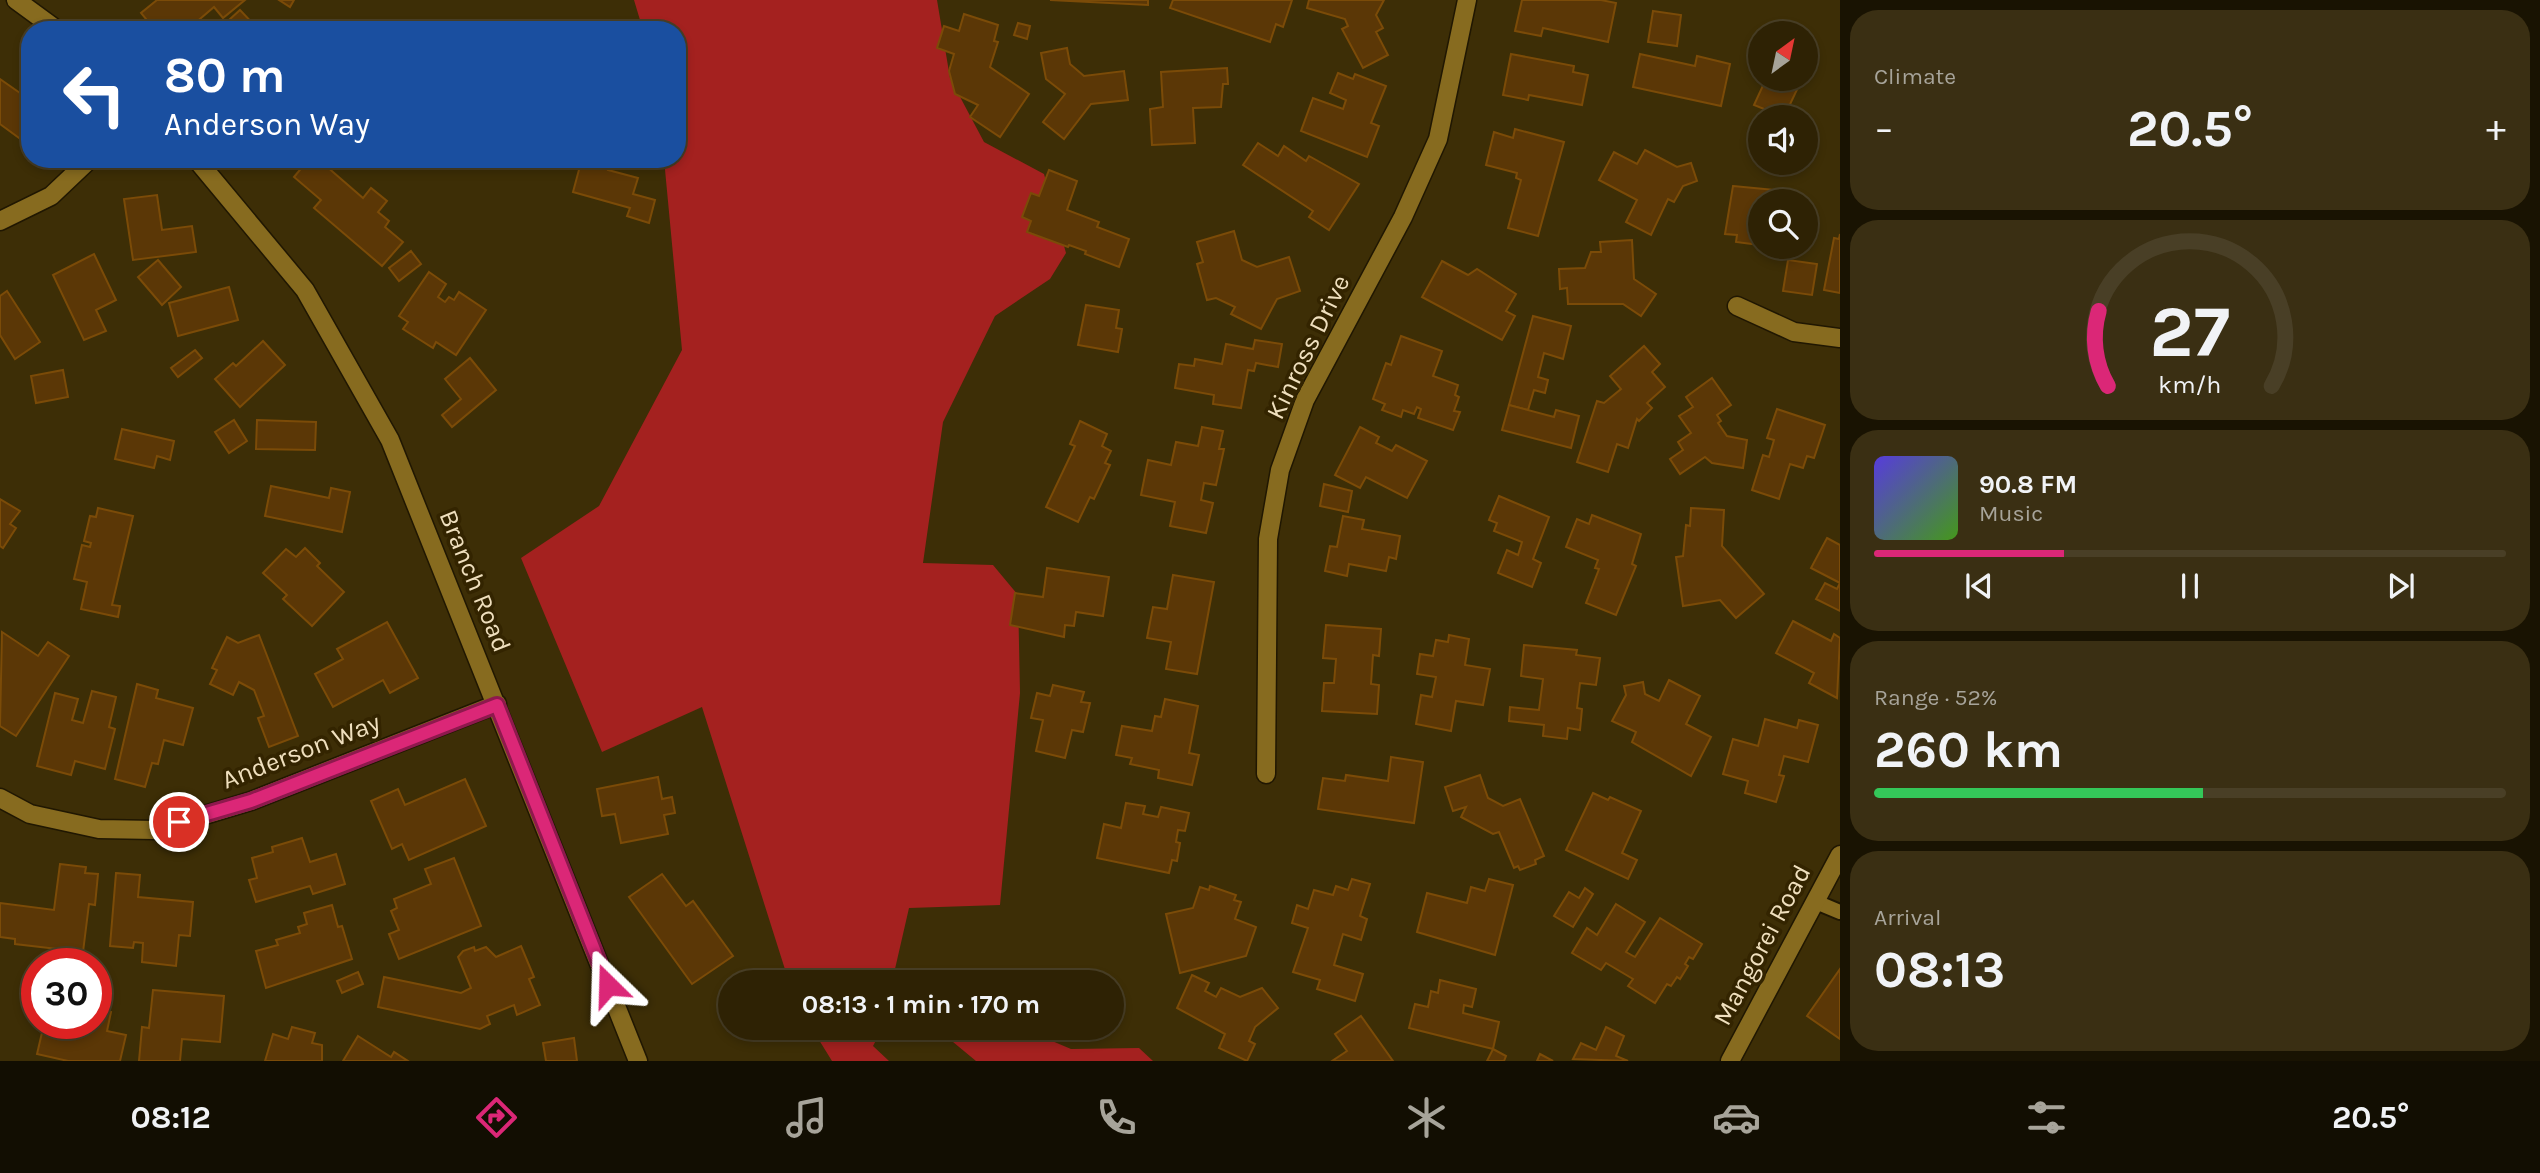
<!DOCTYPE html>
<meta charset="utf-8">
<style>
body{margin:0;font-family:Karla,sans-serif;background:#3a2f13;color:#f1f3f6;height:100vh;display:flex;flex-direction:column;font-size:26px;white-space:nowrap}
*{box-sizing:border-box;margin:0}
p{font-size:23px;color:#a7a49a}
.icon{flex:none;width:38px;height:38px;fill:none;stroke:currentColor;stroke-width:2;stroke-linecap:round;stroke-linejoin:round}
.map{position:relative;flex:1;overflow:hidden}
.side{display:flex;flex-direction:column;gap:10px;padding:10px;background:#191302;width:700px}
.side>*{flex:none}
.top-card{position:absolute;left:21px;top:21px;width:665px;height:147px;border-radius:28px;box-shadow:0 4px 10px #0003,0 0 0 2px #493f26;background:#1a4fa0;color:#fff;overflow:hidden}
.needle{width:46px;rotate:33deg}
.tools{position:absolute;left:1748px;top:21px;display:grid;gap:14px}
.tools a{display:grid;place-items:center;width:70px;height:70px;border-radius:50%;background:#2e2204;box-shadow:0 4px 10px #0003,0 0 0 2px #493f26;font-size:35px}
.speed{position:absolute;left:21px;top:948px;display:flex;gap:14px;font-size:35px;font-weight:700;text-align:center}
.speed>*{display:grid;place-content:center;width:91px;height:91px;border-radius:50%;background:#2e2204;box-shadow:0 4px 10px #0003,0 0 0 2px #493f26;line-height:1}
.speed .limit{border:10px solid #d22;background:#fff;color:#111}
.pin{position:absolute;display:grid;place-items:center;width:60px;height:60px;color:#fff;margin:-30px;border:4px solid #fff;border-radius:50%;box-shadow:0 2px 7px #0007}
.me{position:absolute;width:77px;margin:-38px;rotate:338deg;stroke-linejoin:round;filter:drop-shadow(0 0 5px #0008)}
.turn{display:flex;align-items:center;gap:24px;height:147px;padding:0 28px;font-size:32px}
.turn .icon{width:91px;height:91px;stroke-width:2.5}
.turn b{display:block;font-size:49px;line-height:60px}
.big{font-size:52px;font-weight:700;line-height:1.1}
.side .tile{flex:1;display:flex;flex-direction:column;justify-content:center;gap:10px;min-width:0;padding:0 24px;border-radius:28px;background:#3a2f13}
.side .dial{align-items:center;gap:0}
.dial svg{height:182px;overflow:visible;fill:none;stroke:#493f26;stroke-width:7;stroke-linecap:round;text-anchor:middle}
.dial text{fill:#f1f3f6;stroke:none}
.song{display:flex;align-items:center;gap:21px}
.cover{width:84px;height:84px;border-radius:10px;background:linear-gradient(135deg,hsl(250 70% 55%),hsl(100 70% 35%))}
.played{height:7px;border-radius:4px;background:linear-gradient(90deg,#db2777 30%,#493f26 30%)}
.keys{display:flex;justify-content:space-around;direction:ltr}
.heat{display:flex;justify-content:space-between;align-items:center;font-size:38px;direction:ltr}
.charge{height:10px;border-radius:5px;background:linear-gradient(90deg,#34c759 52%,#493f26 0)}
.trip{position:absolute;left:718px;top:970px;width:406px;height:70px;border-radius:35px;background:#2e2204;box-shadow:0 4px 10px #0003,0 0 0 2px #493f26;font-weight:700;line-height:70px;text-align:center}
.menu{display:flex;height:112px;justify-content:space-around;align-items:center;background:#120e02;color:#a7a49a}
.menu .icon{width:49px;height:49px}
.menu .current{color:#db2777}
.menu b{font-size:32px;color:#f1f3f6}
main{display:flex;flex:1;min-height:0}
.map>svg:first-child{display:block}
.forest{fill:#a4211f}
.building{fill:#5b3706;stroke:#7b4b08;stroke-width:2}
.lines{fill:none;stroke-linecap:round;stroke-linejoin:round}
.lane-casing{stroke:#201702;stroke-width:18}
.street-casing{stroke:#201702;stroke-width:21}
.secondary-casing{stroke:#201702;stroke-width:21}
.lane{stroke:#876b1f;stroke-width:14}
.street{stroke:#876b1f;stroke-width:18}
.secondary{stroke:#876b1f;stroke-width:18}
.route-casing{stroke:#8e194d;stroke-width:18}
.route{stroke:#db2777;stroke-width:12}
.labels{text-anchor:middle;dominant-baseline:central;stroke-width:7;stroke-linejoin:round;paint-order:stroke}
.street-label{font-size:26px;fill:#efdfbd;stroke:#332400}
</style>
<main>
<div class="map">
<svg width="1840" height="1061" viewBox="0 0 1840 1061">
<rect width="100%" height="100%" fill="#3d2e06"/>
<g class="forest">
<polygon points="634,0 937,0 950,78 984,142 1044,174 1066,253 1050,279 995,316 943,422 923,563 993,565 1018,595 1020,693 1000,905 909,908 892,982 789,982 702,707 602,752 521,558 599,506 682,350 664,159 677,159 677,30 643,30"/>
<polygon points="811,1027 883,1027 873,1046 889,1061 832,1061"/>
<polygon points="960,1027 1019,1027 1071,1049 1139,1048 1153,1061 976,1061 947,1037"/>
</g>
<g class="building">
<polygon points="157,0 245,0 223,18 214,7 187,30 155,30 141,13"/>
<polygon points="279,0 294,0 290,7"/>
<polygon points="1050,0 1148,0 1148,5"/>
<polygon points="1173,0 1292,0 1283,27 1276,24 1270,42 1170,8"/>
<polygon points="1309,0 1384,0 1376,15 1383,28 1376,32 1388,55 1363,68 1342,29 1348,26 1345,19 1307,8"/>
<polygon points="1522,0 1601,0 1616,3 1608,42 1543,28 1541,36 1515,31"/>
<polygon points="240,10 259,30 218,30"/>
<polygon points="1653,11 1681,15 1677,46 1648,42"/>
<polygon points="964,14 998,25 994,41 998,42 990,67 1029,94 1000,137 970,117 978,105 955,94 949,71 954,54 937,48 944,26 959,31"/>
<polygon points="1018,23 1030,26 1027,39 1014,35"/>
<polygon points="1067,48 1070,64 1084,76 1124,71 1128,100 1091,104 1064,139 1043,122 1065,94 1046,79 1041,53"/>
<polygon points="1511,54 1574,66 1573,72 1588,75 1582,105 1529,95 1528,100 1503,95"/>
<polygon points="1640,54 1695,66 1697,56 1730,64 1721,106 1633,87"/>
<polygon points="1227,68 1228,84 1223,84 1221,107 1193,108 1195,143 1152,145 1150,109 1163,107 1161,72"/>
<polygon points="1338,73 1353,79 1355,74 1386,86 1371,123 1379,126 1367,157 1301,131 1313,98 1343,109 1346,100 1330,93"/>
<polygon points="0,79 30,100 30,146 0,124"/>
<polygon points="1766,79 1802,79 1784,117 1754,105"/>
<polygon points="1515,129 1564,142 1538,236 1508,228 1521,180 1516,178 1517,173 1486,165 1494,132 1513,138"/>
<polygon points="1258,143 1278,156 1284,146 1306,161 1309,156 1359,184 1329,230 1309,217 1313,211 1243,165"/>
<polygon points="1645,150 1677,167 1691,163 1697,181 1683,186 1674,202 1668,199 1651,235 1626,222 1637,200 1599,180 1614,152 1637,164"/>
<polygon points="309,159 318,159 363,198 371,188 387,201 378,212 389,221 385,227 403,242 382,266 314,208 321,200 294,177"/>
<polygon points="566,159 611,159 608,170 638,178 633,194 655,200 649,223 627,216 630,208 573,192 580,166 566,162"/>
<polygon points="1049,170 1077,181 1067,210 1099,222 1097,227 1129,239 1119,267 1085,254 1086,251 1069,245 1068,247 1027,232 1031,221 1022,217 1031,193 1039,196"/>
<polygon points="1733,186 1796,192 1795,201 1760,201 1760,245 1736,242 1737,235 1725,234"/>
<polygon points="157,195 162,230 192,226 196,252 133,260 124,199"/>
<polygon points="1234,231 1242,260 1257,267 1289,257 1300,291 1277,299 1261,329 1231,314 1235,307 1216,298 1207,300 1197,264 1203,262 1197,242"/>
<polygon points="1840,234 1840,293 1824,290 1834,238 1839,239"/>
<polygon points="1632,240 1634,279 1656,294 1641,316 1623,304 1568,304 1567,288 1560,289 1559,269 1585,268 1591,252 1601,252 1600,242"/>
<polygon points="411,251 421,264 399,281 389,268"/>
<polygon points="94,254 116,300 96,310 106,331 84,340 53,275"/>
<polygon points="158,260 181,287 162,305 138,277"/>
<polygon points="1788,260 1817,264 1812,295 1783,291"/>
<polygon points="1442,261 1468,275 1477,269 1516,294 1506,311 1515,316 1502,340 1422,297"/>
<polygon points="429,272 446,284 438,297 445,302 449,297 454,300 459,292 486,310 456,355 436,342 433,348 403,329 408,322 399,316"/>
<polygon points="229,287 238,320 178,336 169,303"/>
<polygon points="7,291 40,342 15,359 0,335 0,296"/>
<polygon points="1086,305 1119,310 1116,328 1122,329 1118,352 1078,345"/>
<polygon points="1533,316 1571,326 1563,359 1544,353 1538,377 1548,380 1545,393 1534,390 1528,410 1509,405"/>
<polygon points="1401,336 1442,351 1433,376 1458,385 1455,395 1459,397 1454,411 1460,412 1453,430 1418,418 1421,409 1417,407 1414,414 1403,410 1401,417 1382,410 1385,404 1373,399 1386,363 1391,365"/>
<polygon points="1255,340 1282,344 1278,367 1256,363 1254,371 1248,370 1241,408 1213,404 1214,395 1175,388 1179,364 1194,366 1195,359 1222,364 1226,344 1253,349"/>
<polygon points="263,341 285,365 240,407 215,379 233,363 236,366"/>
<polygon points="1644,346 1660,364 1652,372 1665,387 1647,403 1652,408 1639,421 1637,419 1628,448 1617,444 1608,472 1577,462 1597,401 1604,403 1621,389 1610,376"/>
<polygon points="195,350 202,358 178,377 171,368"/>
<polygon points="470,358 496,390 452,427 442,415 461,399 445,379"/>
<polygon points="63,370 68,397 36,403 31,376"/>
<polygon points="1712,378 1731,405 1717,415 1721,421 1718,423 1727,436 1747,440 1743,468 1712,463 1705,457 1680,474 1670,459 1683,450 1678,442 1691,433 1679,416 1693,407 1686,397"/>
<polygon points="1509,405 1554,417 1556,410 1579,416 1571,448 1502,430"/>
<polygon points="1777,409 1825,425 1814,458 1807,456 1803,468 1790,464 1779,499 1752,490 1763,455 1769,457 1774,440 1767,438"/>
<polygon points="234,420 247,441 229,453 215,432"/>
<polygon points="257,420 316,422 315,450 256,449"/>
<polygon points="1080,421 1107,434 1102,446 1111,451 1105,463 1110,465 1094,499 1090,497 1078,522 1046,507 1075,446 1070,444"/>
<polygon points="1202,427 1223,431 1219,449 1224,449 1216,485 1204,483 1201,500 1213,503 1206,533 1170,526 1175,502 1141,495 1148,460 1171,465 1176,442 1198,446"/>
<polygon points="1360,427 1379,437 1376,443 1392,451 1396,445 1427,461 1407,498 1366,477 1360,488 1335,475"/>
<polygon points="122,429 174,441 170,460 157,456 154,468 115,459"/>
<polygon points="1324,484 1352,491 1348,512 1320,506"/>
<polygon points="271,486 329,498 331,488 350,492 342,532 265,516"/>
<polygon points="1499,496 1549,517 1533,559 1541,563 1532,587 1498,573 1507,550 1518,555 1522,542 1494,531 1497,523 1489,520"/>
<polygon points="0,499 20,511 10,524 16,528 3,548 0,546"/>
<polygon points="98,508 133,516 112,605 120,606 118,617 81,609 87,582 74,579 82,545 90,547 91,543 84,541 90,516 96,517"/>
<polygon points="1691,508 1724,510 1722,546 1764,594 1736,618 1720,600 1683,606 1676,557 1683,556 1686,525 1690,526"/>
<polygon points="1592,515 1641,534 1632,564 1636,566 1616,615 1586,603 1599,569 1595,568 1598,560 1566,547 1577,519 1589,524"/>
<polygon points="1343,516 1364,520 1362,529 1400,536 1396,559 1389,557 1386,571 1349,564 1347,576 1325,571 1330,546 1337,547"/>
<polygon points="1827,538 1840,545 1840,611 1816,599 1825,583 1837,589 1840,583 1811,568"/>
<polygon points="305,548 320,563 317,566 344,592 312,626 283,599 287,595 263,573 286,549 296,557"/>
<polygon points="1047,568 1109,577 1103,616 1076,612 1074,626 1065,625 1064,637 1010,625 1015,593 1043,597"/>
<polygon points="1173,575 1214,582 1197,674 1166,669 1171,642 1147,638 1153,607 1167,609"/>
<polygon points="1793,621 1831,641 1834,634 1840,638 1837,698 1809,683 1814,673 1776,653"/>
<polygon points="387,622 418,678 390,693 383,680 333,707 315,674 343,659 337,649"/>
<polygon points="1326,625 1381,629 1379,656 1373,655 1371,684 1379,685 1377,714 1322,711 1324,683 1334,683 1336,659 1323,658"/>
<polygon points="2,632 38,656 48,642 69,656 16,736 0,726"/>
<polygon points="259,635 298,736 269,747 258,718 264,716 254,690 239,682 233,695 210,684 217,670 212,668 227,637 238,643"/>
<polygon points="1449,635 1469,639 1465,665 1490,669 1483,705 1456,701 1451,731 1416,724 1421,695 1432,697 1436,677 1417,674 1420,654 1433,656 1436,640 1448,642"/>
<polygon points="1524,645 1577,650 1576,655 1600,658 1596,685 1580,683 1577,708 1582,709 1580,730 1568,728 1567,739 1543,736 1544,725 1509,721 1510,707 1539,710 1543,679 1521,676"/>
<polygon points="1669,680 1700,696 1686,724 1711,737 1691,776 1632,742 1636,732 1612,721 1626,695 1624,686 1643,682 1645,694 1659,701"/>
<polygon points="137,684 158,690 156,698 193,708 183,745 164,740 158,764 152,763 145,787 115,779"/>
<polygon points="1053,685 1084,692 1081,702 1090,703 1083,732 1072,730 1065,758 1036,751 1043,720 1031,718 1037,693 1050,696"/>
<polygon points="92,691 116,697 109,727 115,729 105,769 75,761 71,775 37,766 55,693 78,699 72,720 83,723"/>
<polygon points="1165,699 1198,706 1189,753 1199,755 1192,785 1158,778 1159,770 1130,764 1132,758 1116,755 1122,726 1152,731 1155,716 1161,717"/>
<polygon points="1765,719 1797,728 1799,720 1818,725 1808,762 1784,756 1779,775 1784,776 1776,802 1745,793 1748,781 1723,774 1733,739 1758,746"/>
<polygon points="1391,757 1423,762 1414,823 1318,809 1323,778 1345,781 1346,775 1388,781"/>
<polygon points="1480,775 1488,798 1503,806 1520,799 1544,856 1535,860 1536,864 1520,870 1518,866 1514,868 1499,832 1493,834 1461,817 1466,807 1453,811 1445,787"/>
<polygon points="658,777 662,799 672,797 675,813 664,815 668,834 621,843 615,814 602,816 597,789"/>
<polygon points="465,779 486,826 409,860 402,844 392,849 371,801 398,789 405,805"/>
<polygon points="1593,793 1608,800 1610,797 1641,811 1622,853 1637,860 1628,879 1566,850"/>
<polygon points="1126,803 1145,806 1143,814 1158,817 1161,807 1189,813 1185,831 1178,830 1176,842 1180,843 1177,861 1172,860 1169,873 1097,858 1104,824 1121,828"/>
<polygon points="302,838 310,862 336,854 345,884 313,894 310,886 256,902 249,880 257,878 252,858 273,852 272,847"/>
<polygon points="454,858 481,926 399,959 389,934 399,930 391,911 397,908 394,899 431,884 425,869"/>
<polygon points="60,864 86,867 85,873 98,874 95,905 89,904 83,952 15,944 15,939 0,937 0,903 54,910"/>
<polygon points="116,873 140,875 138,897 193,902 190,936 179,935 176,966 142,962 143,943 134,942 133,948 110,946"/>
<polygon points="662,874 686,906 693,901 733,956 692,984 629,897"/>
<polygon points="1352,879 1370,884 1360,916 1367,919 1361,940 1343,934 1334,965 1363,974 1355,1001 1317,989 1320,980 1293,972 1308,928 1292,923 1297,905 1308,909 1314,890 1333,895 1336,886 1348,890"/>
<polygon points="1489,879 1513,885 1495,955 1417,932 1427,893 1467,903 1471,887 1485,891"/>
<polygon points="1210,886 1236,895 1234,900 1241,902 1235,919 1256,927 1246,956 1180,973 1166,914 1193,908 1200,887 1209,890"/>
<polygon points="1585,888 1593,894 1573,927 1554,916 1569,892 1579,898"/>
<polygon points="1616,904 1645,922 1626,952 1635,957 1660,918 1702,944 1693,959 1689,957 1685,964 1688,966 1680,979 1677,977 1671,986 1667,984 1655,1003 1628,986 1633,979 1606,963 1601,970 1572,953 1587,928 1597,935"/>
<polygon points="332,905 338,927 342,926 352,959 266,988 256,951 278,945 276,940 300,933 298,927 307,924 304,913"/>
<polygon points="521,946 534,977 529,979 540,1005 517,1015 514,1005 487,1016 490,1024 480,1029 378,1007 384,977 461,993 471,988 458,957 463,951 474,947 475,951 486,947 496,957"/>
<polygon points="1840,969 1840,1039 1807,1016"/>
<polygon points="358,972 363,984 342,993 337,981"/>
<polygon points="1192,975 1209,983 1205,991 1216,997 1221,988 1240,997 1262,988 1278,1008 1255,1027 1249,1041 1255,1044 1247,1061 1219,1048 1225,1034 1177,1008"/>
<polygon points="1440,980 1476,989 1472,1007 1464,1005 1463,1013 1499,1022 1493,1049 1409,1028 1415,1004 1428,1007 1431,991 1438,993"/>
<polygon points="153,990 224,996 220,1042 182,1039 180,1061 139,1061 142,1027 149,1028"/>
<polygon points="96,1008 111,1012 107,1031 126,1035 120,1061 68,1061 37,1054 44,1024 96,1024"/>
<polygon points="1361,1016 1393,1061 1332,1061 1347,1051 1335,1034"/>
<polygon points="292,1027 315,1033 312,1043 322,1045 322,1061 265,1061 273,1034 288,1039"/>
<polygon points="1606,1027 1624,1036 1616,1056 1628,1061 1573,1059 1581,1043 1596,1050"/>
<polygon points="358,1036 391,1057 394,1052 408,1061 343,1061"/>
<polygon points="574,1038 577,1061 546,1061 543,1043"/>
<polygon points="1493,1049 1506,1056 1504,1061 1487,1061"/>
<polygon points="1540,1054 1553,1061 1537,1061"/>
</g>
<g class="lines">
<g class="lane-casing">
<polyline id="lane" points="1816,902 1840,912"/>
</g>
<g class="street-casing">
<g id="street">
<polyline points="16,0 57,30"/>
<polyline points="196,159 305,290 390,440 638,1061"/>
<polyline points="0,221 51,196 90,159"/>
<polyline points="1737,306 1794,332 1840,338"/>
<polyline points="1266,774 1268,539 1280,470 1305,400 1403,217 1438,139 1467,0"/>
<polyline points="0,798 30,814 99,829 155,830 251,801 497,704"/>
</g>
</g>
<g class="secondary-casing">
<polyline id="secondary" points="1730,1061 1840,855"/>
</g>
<use href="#lane" class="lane"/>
<use href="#street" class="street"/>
<use href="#secondary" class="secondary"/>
</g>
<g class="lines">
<g class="route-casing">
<polyline id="route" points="179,822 251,801 497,705 608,985"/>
</g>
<use href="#route" class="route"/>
</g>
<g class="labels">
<g class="street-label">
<text transform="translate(1308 347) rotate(-64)">Kinross Drive</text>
<text transform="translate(475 581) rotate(68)">Branch Road</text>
<text transform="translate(301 751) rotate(-21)">Anderson Way</text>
<text transform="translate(1762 945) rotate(-62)">Mangorei Road</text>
</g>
</g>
</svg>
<div class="tools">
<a><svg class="needle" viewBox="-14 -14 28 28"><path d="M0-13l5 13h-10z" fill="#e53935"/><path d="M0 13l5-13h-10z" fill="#a7a49a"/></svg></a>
<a><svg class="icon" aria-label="sound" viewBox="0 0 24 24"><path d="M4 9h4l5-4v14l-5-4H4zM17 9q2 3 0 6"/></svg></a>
<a><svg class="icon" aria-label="search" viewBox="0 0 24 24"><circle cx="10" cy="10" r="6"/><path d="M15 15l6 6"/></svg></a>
</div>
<div class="speed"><div class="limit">30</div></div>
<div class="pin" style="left:179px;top:822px;background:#d93025"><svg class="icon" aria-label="arrive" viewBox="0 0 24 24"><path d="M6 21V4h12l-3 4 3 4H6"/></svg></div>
<svg class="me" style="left:608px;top:985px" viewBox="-20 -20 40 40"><path d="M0-17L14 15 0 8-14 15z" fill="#db2777" stroke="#fff" stroke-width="4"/></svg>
<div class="trip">08:13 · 1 min · 170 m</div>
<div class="top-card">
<div class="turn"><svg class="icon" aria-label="left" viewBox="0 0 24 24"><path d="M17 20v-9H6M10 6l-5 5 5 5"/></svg><div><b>80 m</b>Anderson Way</div></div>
</div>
</div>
<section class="side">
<div class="tile"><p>Climate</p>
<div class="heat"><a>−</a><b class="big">20.5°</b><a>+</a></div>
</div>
<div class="tile dial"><svg viewBox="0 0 100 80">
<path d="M14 69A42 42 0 1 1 86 69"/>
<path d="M14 69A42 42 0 0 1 10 36" stroke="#db2777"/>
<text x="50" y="56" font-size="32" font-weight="700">27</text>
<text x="50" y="72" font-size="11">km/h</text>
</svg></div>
<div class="tile">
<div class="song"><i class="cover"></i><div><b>90.8 FM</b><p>Music</p></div></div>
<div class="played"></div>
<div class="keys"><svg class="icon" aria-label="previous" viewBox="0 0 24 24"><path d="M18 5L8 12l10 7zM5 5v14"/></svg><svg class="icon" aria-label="pause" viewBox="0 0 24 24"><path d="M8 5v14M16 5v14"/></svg><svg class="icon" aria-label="next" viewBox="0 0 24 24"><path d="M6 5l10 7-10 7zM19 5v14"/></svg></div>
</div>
<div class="tile"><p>Range · 52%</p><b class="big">260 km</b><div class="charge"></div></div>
<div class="tile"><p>Arrival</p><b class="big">08:13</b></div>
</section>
</main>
<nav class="menu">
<b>08:12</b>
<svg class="icon current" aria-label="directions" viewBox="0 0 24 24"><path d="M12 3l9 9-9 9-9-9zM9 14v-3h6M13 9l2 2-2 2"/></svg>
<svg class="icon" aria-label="music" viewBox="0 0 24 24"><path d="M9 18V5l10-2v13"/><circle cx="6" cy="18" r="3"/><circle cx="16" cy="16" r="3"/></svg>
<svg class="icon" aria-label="phone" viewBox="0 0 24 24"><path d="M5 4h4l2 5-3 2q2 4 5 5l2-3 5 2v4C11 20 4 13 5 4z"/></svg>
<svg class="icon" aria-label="climate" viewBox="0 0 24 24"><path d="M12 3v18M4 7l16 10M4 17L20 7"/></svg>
<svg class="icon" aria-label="car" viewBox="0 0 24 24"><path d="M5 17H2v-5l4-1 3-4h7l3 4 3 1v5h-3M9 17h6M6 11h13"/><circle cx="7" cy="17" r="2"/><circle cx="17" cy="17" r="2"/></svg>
<svg class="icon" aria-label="filters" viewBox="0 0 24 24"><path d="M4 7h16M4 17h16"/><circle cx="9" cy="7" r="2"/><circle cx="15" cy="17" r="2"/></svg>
<b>20.5°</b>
</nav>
